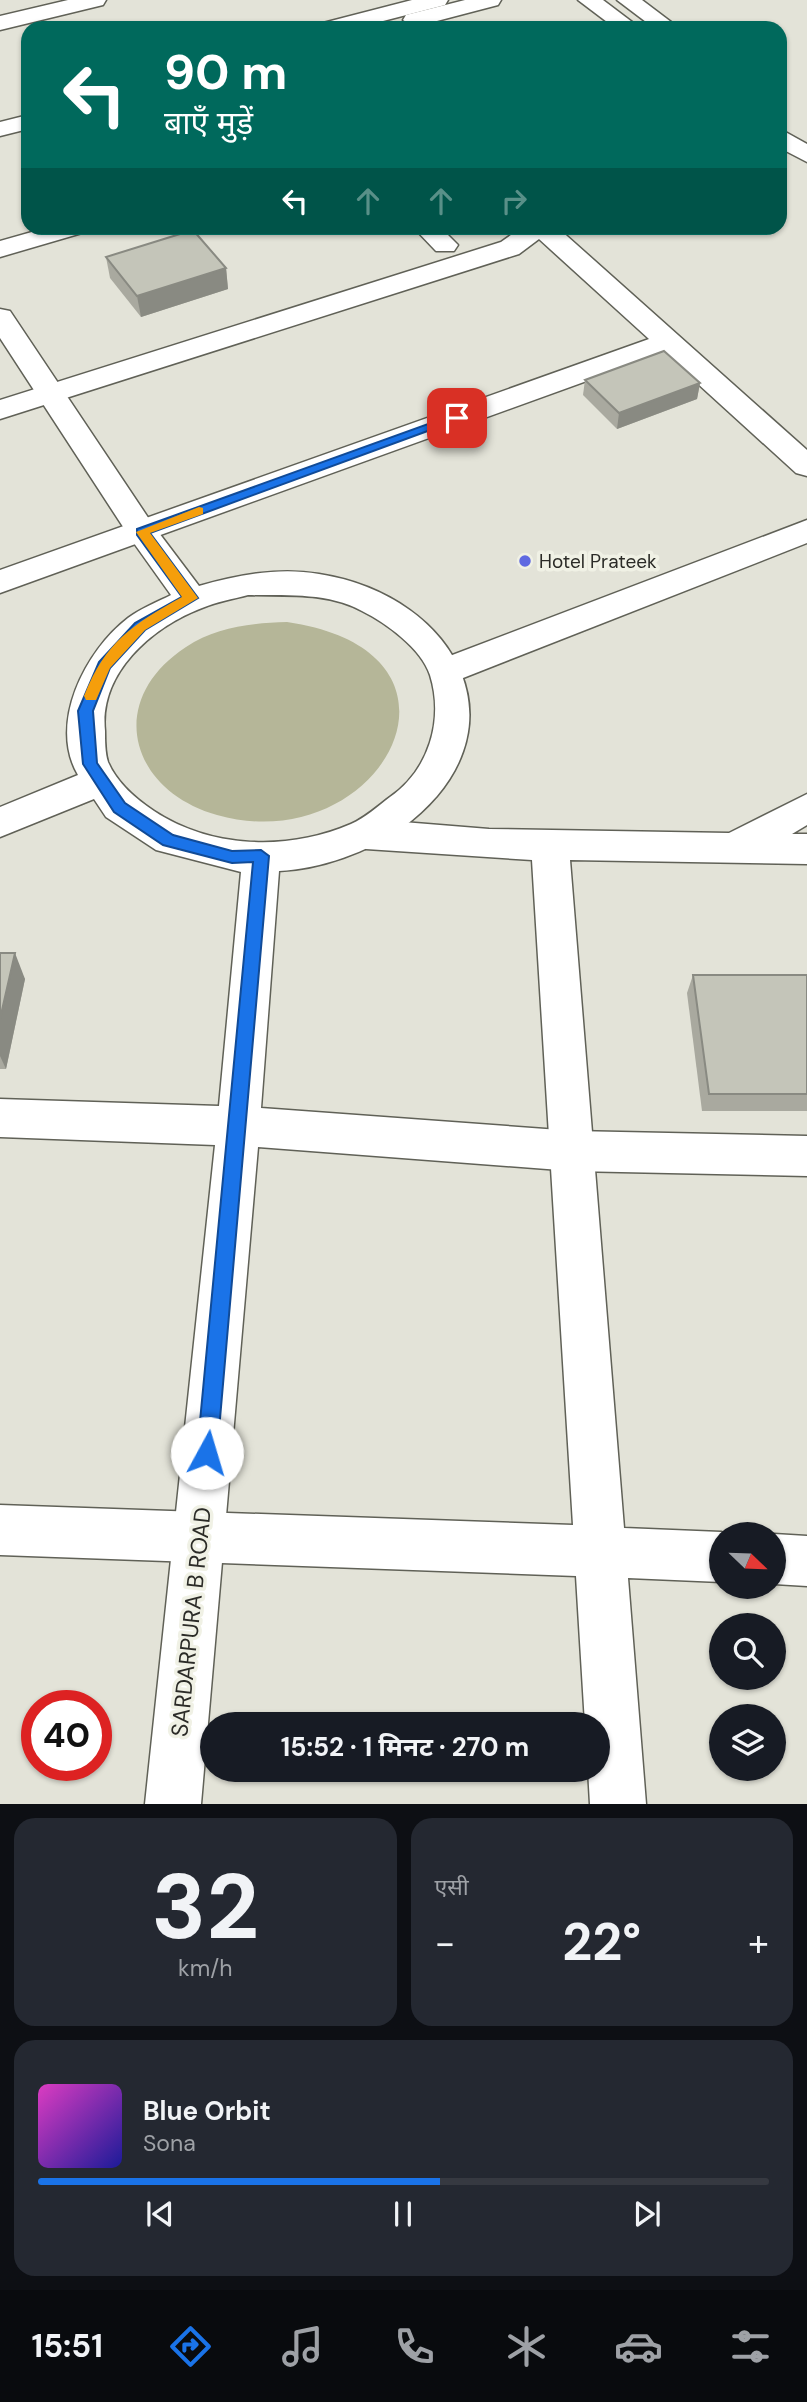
<!DOCTYPE html>
<html lang="hi">
<meta charset="utf-8">
<style>
body{margin:0;font-family:"DM Sans","Noto Sans Devanagari",sans-serif;background:#242831;color:#f1f3f6;height:100vh;display:flex;flex-direction:column;font-size:26px;white-space:nowrap}
*{box-sizing:border-box;margin:0}
p{font-size:23px;color:#9ea1a6}
.icon{flex:none;width:38px;height:38px;fill:none;stroke:currentColor;stroke-width:2;stroke-linecap:round;stroke-linejoin:round}
.map{position:relative;height:1804px;overflow:hidden}
.side{display:flex;flex-direction:column;gap:14px;padding:14px;background:#0d0f14;flex:1}
.side>*{flex:none}
.banner{position:absolute;left:21px;top:21px;width:766px;height:214px;border-radius:21px;box-shadow:0 2px 5px #0004;background:#00695c;color:#fff;overflow:hidden}
.needle{width:46px;rotate:113deg}
.tools{position:absolute;left:709px;top:1522px;display:grid;gap:14px}
.tools a{display:grid;place-items:center;width:77px;height:77px;border-radius:50%;background:#171b24;box-shadow:0 2px 5px #0004;font-size:35px}
.speed{position:absolute;left:21px;top:1690px;display:flex;gap:14px;font-size:35px;font-weight:700;text-align:center}
.speed>*{display:grid;place-content:center;width:91px;height:91px;border-radius:50%;background:#171b24;box-shadow:0 2px 5px #0004;line-height:1}
.speed .limit{border:10px solid #d22;background:#fff;color:#111}
.pin{position:absolute;display:grid;place-items:center;width:60px;height:60px;color:#fff;margin:-30px;border-radius:14px;box-shadow:0 4px 10px #0006}
.me{position:absolute;width:77px;margin:-38px;rotate:6deg;stroke-linejoin:round;filter:drop-shadow(0 0 5px #0008)}
.turn{display:flex;align-items:center;gap:24px;height:147px;padding:0 28px;font-size:32px}
.turn .icon{width:91px;height:91px;stroke-width:2.5}
.turn b{display:block;font-size:49px;line-height:60px}
.lanes{display:flex;align-items:center;height:66px;padding:0 28px;background:#0003;justify-content:center;gap:35px;direction:ltr}
.lanes .off{opacity:.35}
.big{font-size:52px;font-weight:700;line-height:1.1}
.side .widget{flex:1;display:flex;flex-direction:column;justify-content:center;gap:10px;min-width:0;padding:0 24px;border-radius:21px;background:#242831}
.side .dial{align-items:center;gap:0}
.dial b{font-size:91px;line-height:1}
.song{display:flex;align-items:center;gap:21px}
.cover{width:84px;height:84px;border-radius:10px;background:linear-gradient(135deg,hsl(310 70% 55%),hsl(240 70% 35%))}
.played{height:7px;border-radius:4px;background:linear-gradient(90deg,#1a73e8 55%,#363941 55%)}
.keys{display:flex;justify-content:space-around;direction:ltr}
.heat{display:flex;justify-content:space-between;align-items:center;font-size:38px;direction:ltr}
.side .tiles{flex:1;display:grid;gap:14px;grid-template-columns:1fr 1fr}
.widget:last-child{grid-column:span 2}
.trip{position:absolute;left:200px;top:1712px;width:410px;height:70px;border-radius:35px;background:#171b24;box-shadow:0 2px 5px #0004;font-weight:700;line-height:70px;text-align:center}
.tab-bar{display:flex;height:112px;justify-content:space-around;align-items:center;background:#090b0e;color:#9ea1a6}
.tab-bar .icon{width:49px;height:49px}
.tab-bar .on{color:#1a73e8}
.tab-bar b{font-size:32px;color:#f1f3f6}
.map>svg:first-child{display:block}
.green{fill:#b5b698}
.lines{fill:none;stroke-linecap:round;stroke-linejoin:round}
.minor-casing{stroke:#606157;stroke-width:3}
.tertiary-casing{stroke:#606157;stroke-width:3}
.primary-casing{stroke:#606157;stroke-width:3}
.minor{fill:#fff;fill-rule:evenodd}
.tertiary{fill:#fff;fill-rule:evenodd}
.primary{fill:#fff;fill-rule:evenodd}
.wall{fill:#a9a99f}
.shaded-wall{fill:#898a82}
.building{fill:#c4c5b9;stroke:#898a82;stroke-width:2}
.route{fill:#1a73e8;stroke:#114b97;stroke-width:2}
.slow{fill:#f59e0b}
.poi-dot{fill:#5f69e1;stroke:#f0f1e5;stroke-width:2.5}
.labels{text-anchor:middle;dominant-baseline:central;stroke-width:7;stroke-linejoin:round;paint-order:stroke}
.poi-label{font-size:19px;fill:#2b2b27;stroke:#f0f1e5;text-anchor:start}
.near-street-label{font-size:23px;fill:#2b2b27;stroke:#f0f1e5}
</style>
<div class="map">
<svg width="807" height="1804" viewBox="0 0 807 1804">
<rect width="100%" height="100%" fill="#e3e3d8"/>
<path class="green" d="M287,622C495,652 380,861 217,815C129,790 105,700 186,647C216,627 251,623 287,622Z"/>
<g class="lines">
<g class="minor-casing">
<g id="minor">
<polygon points="68,0 106,0 103,5 0,30 0,16"/>
<polygon points="412,0 448,0 445,5 356,28 320,28 323,23"/>
<polygon points="465,0 501,0 498,5 414,27 403,20 406,15"/>
<polygon points="28,115 28,129 0,136 0,122"/>
<polygon points="46,228 86,228 82,233 0,257 0,241"/>
<polygon points="414,228 441,228 458,245 454,251 436,251"/>
<polygon points="521,228 558,228 807,450 807,476 796,473 664,353 0,593 0,570 649,339 539,239 519,254 0,419 0,400 501,242"/>
<polygon points="807,520 807,543 458,680 446,683 434,680 429,671 434,662"/>
<polygon points="807,794 807,825 792,834 807,834 807,864 570,860 624,1528 721,1532 729,1535 721,1535 721,1582 628,1578 646,1804 590,1804 588,1769 597,1769 597,1724 585,1724 576,1576 0,1555 0,1505 573,1525 532,860 366,849 353,844 347,834 353,824 366,819 489,829 729,833"/>
<polygon points="774,1534 807,1536 807,1586 774,1584 771,1535"/>
</g>
</g>
<g class="tertiary-casing">
<path id="tertiary" d="M0,309L10,311L153,525L199,586C238,575 279,567 319,574C459,596 531,733 402,828C368,852 321,869 279,871L261,1108L573,1131L807,1136V1176L573,1171L258,1147L201,1804H145L215,1145L0,1137V1099L219,1106L241,872L156,850L106,817L94,799L0,837V807L78,775C48,724 85,651 128,618C140,609 157,602 171,595L131,539L0,338ZM248,595C286,596 327,592 362,611C386,623 421,648 430,675C444,720 429,770 390,797C378,806 365,818 351,824C288,851 212,849 154,811C136,799 117,783 108,762C105,753 105,740 105,731C99,673 152,627 202,608C216,602 233,599 248,595Z"/>
</g>
<g class="primary-casing">
<g id="primary">
<polygon points="578,0 603,0 640,28 615,28"/>
<polygon points="617,0 642,0 679,28 654,28"/>
<polygon points="780,129 807,144 807,162 780,148"/>
</g>
</g>
<use href="#minor" class="minor"/>
<use href="#tertiary" class="tertiary"/>
<use href="#primary" class="primary"/>
</g>
<g class="wall">
<polygon points="106,257 226,268 228,289 141,317 110,278"/>
<polygon points="585,380 700,383 697,399 617,429 583,395"/>
<polygon points="0,953 25,979 6,1069 0,1069"/>
<polygon points="693,975 807,975 807,1111 702,1111 687,993"/>
</g>
<g class="shaded-wall">
<polygon points="226,268 228,289 141,317 137,296"/>
<polygon points="700,383 697,399 617,429 619,413"/>
<polygon points="15,953 25,979 6,1069 0,1056 0,1019"/>
</g>
<g class="building">
<polygon points="193,230 226,268 137,296 106,257"/>
<polygon points="664,351 700,383 619,413 585,380"/>
<polygon points="0,953 15,953 0,1019"/>
<polygon points="693,975 807,975 807,1094 709,1094"/>
</g>
<polygon class="route" points="453,415 463,418 150,533 198,598 145,630 110,668 93,711 97,763 125,803 173,835 232,851 261,850 269,856 217,1453 214,1460 207,1463 200,1460 197,1453 253,862 232,863 163,845 114,812 83,764 78,711 99,662 135,623 182,597 137,535 137,529"/>
<path class="slow" d="M199,507L203,508V514L150,533L198,598L145,630L110,668L96,700H86L84,696C106,641 132,625 182,597L136,532Z"/>
<circle class="poi-dot" cx="525" cy="561" r="7"/>
<g class="labels">
<g class="poi-label">
<text x="539" y="561">Hotel Prateek</text>
</g>
<g class="near-street-label">
<text transform="translate(191 1622) rotate(-84)">SARDARPURA B ROAD</text>
</g>
</g>
</svg>
<div class="tools">
<a><svg class="needle" viewBox="-14 -14 28 28"><path d="M0-13l5 13h-10z" fill="#e53935"/><path d="M0 13l5-13h-10z" fill="#9ea1a6"/></svg></a>
<a><svg class="icon" aria-label="search" viewBox="0 0 24 24"><circle cx="10" cy="10" r="6"/><path d="M15 15l6 6"/></svg></a>
<a><svg class="icon" aria-label="layers" viewBox="0 0 24 24"><path d="M12 4l9 5-9 5-9-5zM3 14l9 5 9-5"/></svg></a>
</div>
<div class="speed"><div class="limit">40</div></div>
<div class="pin" style="left:457px;top:418px;background:#d93025"><svg class="icon" aria-label="arrive" viewBox="0 0 24 24"><path d="M6 21V4h12l-3 4 3 4H6"/></svg></div>
<svg class="me" style="left:207px;top:1453px" viewBox="-20 -20 40 40"><circle r="19" fill="#fff"/><path d="M0-13L10 11 0 6-10 11z" fill="#1a73e8"/></svg>
<div class="trip">15:52 · 1 मिनट · 270 m</div>
<div class="banner">
<div class="turn"><svg class="icon" aria-label="left" viewBox="0 0 24 24"><path d="M17 20v-9H6M10 6l-5 5 5 5"/></svg><div><b>90 m</b>बाएँ मुड़ें</div></div>
<div class="lanes"><svg class="icon" aria-label="left" viewBox="0 0 24 24"><path d="M17 20v-9H6M10 6l-5 5 5 5"/></svg><svg class="icon off" aria-label="ahead" viewBox="0 0 24 24"><path d="M12 20V5M6 11l6-6 6 6"/></svg><svg class="icon off" aria-label="ahead" viewBox="0 0 24 24"><path d="M12 20V5M6 11l6-6 6 6"/></svg><svg class="icon off" aria-label="right" viewBox="0 0 24 24"><path d="M7 20v-9h11M14 6l5 5-5 5"/></svg></div>
</div>
</div>
<section class="side">
<div class="tiles">
<div class="widget dial"><b>32</b><p>km/h</p></div>
<div class="widget"><p>एसी</p>
<div class="heat"><a>−</a><b class="big">22°</b><a>+</a></div>
</div>
<div class="widget">
<div class="song"><i class="cover"></i><div><b>Blue Orbit</b><p>Sona</p></div></div>
<div class="played"></div>
<div class="keys"><svg class="icon" aria-label="previous" viewBox="0 0 24 24"><path d="M18 5L8 12l10 7zM5 5v14"/></svg><svg class="icon" aria-label="pause" viewBox="0 0 24 24"><path d="M8 5v14M16 5v14"/></svg><svg class="icon" aria-label="next" viewBox="0 0 24 24"><path d="M6 5l10 7-10 7zM19 5v14"/></svg></div>
</div>
</div>
</section>
<nav class="tab-bar">
<b>15:51</b>
<svg class="icon on" aria-label="directions" viewBox="0 0 24 24"><path d="M12 3l9 9-9 9-9-9zM9 14v-3h6M13 9l2 2-2 2"/></svg>
<svg class="icon" aria-label="music" viewBox="0 0 24 24"><path d="M9 18V5l10-2v13"/><circle cx="6" cy="18" r="3"/><circle cx="16" cy="16" r="3"/></svg>
<svg class="icon" aria-label="phone" viewBox="0 0 24 24"><path d="M5 4h4l2 5-3 2q2 4 5 5l2-3 5 2v4C11 20 4 13 5 4z"/></svg>
<svg class="icon" aria-label="climate" viewBox="0 0 24 24"><path d="M12 3v18M4 7l16 10M4 17L20 7"/></svg>
<svg class="icon" aria-label="car" viewBox="0 0 24 24"><path d="M5 17H2v-5l4-1 3-4h7l3 4 3 1v5h-3M9 17h6M6 11h13"/><circle cx="7" cy="17" r="2"/><circle cx="17" cy="17" r="2"/></svg>
<svg class="icon" aria-label="filters" viewBox="0 0 24 24"><path d="M4 7h16M4 17h16"/><circle cx="9" cy="7" r="2"/><circle cx="15" cy="17" r="2"/></svg>
</nav>
